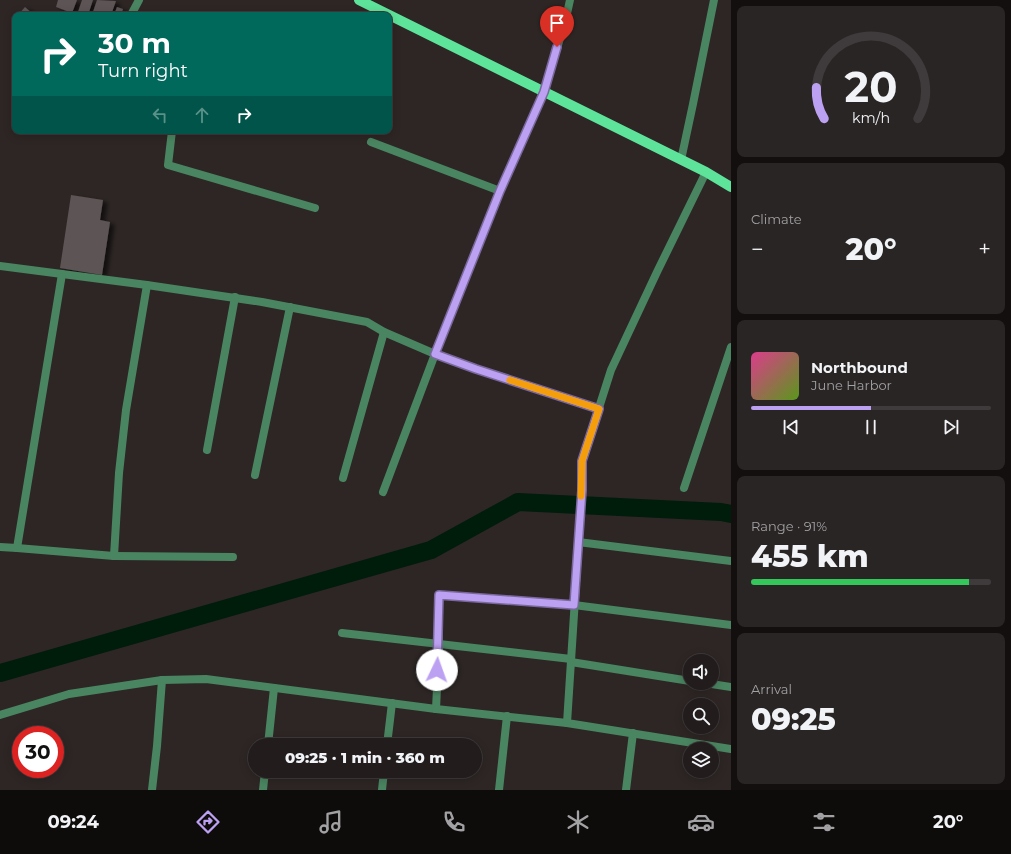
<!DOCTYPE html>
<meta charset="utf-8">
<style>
body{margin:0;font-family:Montserrat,sans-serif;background:#2a2525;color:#f1f3f6;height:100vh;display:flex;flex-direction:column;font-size:15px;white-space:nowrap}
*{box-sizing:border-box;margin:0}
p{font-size:13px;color:#a2a1a3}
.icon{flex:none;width:22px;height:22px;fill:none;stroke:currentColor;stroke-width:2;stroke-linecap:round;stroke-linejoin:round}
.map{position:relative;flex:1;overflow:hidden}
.sheet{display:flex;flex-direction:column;gap:6px;padding:6px;background:#130f0f;width:280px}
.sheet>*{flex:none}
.hud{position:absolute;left:12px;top:12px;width:380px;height:122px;border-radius:8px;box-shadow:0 2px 10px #0003,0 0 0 1px #3f3a3b;background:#00695c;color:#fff;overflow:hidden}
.tools{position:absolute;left:683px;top:654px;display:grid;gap:8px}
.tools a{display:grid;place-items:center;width:36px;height:36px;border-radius:50%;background:#221c1c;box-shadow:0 2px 10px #0003,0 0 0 1px #3f3a3b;font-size:20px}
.speed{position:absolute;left:12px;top:726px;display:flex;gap:8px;font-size:20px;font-weight:700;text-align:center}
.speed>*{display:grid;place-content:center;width:52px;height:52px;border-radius:50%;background:#221c1c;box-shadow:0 2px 10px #0003,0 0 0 1px #3f3a3b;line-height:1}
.speed .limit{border:6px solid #d22;background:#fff;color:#111}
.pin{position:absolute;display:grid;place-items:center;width:34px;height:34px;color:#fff;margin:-41px -17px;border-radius:50% 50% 50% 0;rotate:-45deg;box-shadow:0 0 4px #0007}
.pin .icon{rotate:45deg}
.me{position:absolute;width:44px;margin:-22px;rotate:3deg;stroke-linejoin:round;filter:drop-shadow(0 0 3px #0008)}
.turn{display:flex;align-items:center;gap:14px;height:84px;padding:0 20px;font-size:18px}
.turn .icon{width:52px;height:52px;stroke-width:2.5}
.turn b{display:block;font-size:28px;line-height:34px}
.lanes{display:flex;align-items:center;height:38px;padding:0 20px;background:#0003;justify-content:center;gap:20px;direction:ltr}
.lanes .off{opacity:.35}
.big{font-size:30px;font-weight:800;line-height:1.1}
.sheet .tile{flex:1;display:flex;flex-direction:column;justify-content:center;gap:6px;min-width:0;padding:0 14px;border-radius:8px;background:#2a2525}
.sheet .dial{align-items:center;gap:0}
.dial svg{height:104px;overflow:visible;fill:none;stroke:#3f3a3b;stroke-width:7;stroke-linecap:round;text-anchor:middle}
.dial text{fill:#f1f3f6;stroke:none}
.song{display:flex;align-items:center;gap:12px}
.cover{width:48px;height:48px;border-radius:6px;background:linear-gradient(135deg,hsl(330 70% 55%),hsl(90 70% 35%))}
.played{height:4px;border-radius:2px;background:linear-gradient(90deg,#bca0f2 50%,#3f3a3b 50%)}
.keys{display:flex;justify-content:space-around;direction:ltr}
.heat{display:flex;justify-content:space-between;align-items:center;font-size:22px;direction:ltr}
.charge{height:6px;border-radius:3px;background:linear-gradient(90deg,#34c759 91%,#3f3a3b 0)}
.trip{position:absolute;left:248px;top:738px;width:234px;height:40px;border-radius:20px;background:#221c1c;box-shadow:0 2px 10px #0003,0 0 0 1px #3f3a3b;font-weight:800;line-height:40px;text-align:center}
.menu{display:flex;height:64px;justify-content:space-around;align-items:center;background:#0e0b0b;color:#a2a1a3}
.menu .icon{width:28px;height:28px}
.menu .on{color:#bca0f2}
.menu b{font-size:18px;color:#f1f3f6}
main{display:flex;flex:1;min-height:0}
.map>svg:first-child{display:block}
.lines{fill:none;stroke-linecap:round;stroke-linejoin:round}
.canal{stroke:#001c0b;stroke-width:18}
.building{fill:#5d5454;filter:url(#shadow)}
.street{stroke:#4a8561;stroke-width:8}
.primary{stroke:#5de49a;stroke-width:10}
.route-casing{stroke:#7a689d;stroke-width:10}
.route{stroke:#bca0f2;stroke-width:7}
.slow{stroke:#f59e0b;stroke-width:7}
</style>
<main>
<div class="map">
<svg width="731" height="790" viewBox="0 0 731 790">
<defs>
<filter id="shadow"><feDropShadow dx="4.5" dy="2.5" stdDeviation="2" flood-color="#0009"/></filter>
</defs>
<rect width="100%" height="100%" fill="#2d2625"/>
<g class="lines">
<polyline class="canal" points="0,673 431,550 518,502 721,512 731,514"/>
</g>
<g class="building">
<polygon points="58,0 77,0 72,13 56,7"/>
<polygon points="82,0 93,0 88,15 77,15"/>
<polygon points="97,0 116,1 111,15 92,15"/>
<polygon points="25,7 34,15 18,15"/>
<polygon points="117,7 123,9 121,15 114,15"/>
<polygon points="71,195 103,200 100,220 110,222 102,275 60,268"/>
</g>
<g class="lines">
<g class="street">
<polyline points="131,15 139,0"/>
<polyline points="172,131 168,165 315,208"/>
<polyline points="371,142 500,191"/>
<polyline points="681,160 693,104 714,0"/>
<polyline points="706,172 657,272 611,370 582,461 582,490 567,723 731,749"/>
<polyline points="0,266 147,285 262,302 367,322 384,332 435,354 500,191 544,92 566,18 570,0"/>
<polyline points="207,450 235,297"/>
<polyline points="255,475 290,307"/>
<polyline points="343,478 384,332"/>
<polyline points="684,488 731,347"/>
<polyline points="383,492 435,354 476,369 599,409"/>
<polyline points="578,542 731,561"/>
<polyline points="0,547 17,548 114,556 119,473 126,410 147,285"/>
<polyline points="17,548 62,274"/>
<polyline points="114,556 233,557"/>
<polyline points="342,633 571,659"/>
<polyline points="571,662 690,681"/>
<polyline points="705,683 731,687"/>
<polyline points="0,715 69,694 162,680 206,679 436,709"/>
<polyline points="567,723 436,709 439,645 439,595 574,605 731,625"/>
<polyline points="268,745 274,688"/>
<polyline points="387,745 392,703"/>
<polyline points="152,790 157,746 162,680"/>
<polyline points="263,790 265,771"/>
<polyline points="382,790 384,771"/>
<polyline points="499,790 507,716"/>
<polyline points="626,790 633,733"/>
</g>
<polyline class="primary" points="359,0 706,172 731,187"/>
</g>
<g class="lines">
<g class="route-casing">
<polyline id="route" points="437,670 439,595 574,605 582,490 582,461 599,409 476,369 435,354 500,191 544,92 557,47"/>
</g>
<use href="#route" class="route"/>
<polyline class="slow" points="510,380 599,409 582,461 581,496"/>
</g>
</svg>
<div class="tools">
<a><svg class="icon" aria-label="sound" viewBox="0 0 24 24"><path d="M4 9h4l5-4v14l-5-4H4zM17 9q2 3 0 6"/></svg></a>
<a><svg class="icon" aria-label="search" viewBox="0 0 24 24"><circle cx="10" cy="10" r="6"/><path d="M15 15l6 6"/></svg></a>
<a><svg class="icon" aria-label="layers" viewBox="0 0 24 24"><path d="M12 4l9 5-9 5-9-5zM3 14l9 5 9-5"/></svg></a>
</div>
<div class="speed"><div class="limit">30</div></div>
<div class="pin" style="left:557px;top:47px;background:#d93025"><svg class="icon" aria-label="arrive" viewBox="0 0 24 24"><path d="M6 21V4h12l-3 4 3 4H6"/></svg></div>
<svg class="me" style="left:437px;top:670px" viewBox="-20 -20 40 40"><circle r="19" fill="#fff"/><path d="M0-13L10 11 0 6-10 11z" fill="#bca0f2"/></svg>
<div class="trip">09:25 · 1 min · 360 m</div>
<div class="hud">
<div class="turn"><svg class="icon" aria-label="right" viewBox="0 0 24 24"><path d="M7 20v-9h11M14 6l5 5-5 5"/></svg><div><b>30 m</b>Turn right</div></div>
<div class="lanes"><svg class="icon off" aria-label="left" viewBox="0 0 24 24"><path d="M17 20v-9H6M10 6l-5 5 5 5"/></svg><svg class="icon off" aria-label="ahead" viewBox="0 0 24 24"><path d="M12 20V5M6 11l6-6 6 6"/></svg><svg class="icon" aria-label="right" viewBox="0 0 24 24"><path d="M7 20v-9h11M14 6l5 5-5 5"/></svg></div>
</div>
</div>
<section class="sheet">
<div class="tile dial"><svg viewBox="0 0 100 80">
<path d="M14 69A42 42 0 1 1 86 69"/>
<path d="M14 69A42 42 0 0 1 8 45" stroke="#bca0f2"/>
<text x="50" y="56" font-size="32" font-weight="700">20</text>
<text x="50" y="72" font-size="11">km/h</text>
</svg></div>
<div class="tile"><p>Climate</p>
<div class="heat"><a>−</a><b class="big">20°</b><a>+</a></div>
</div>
<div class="tile">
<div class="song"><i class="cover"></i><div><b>Northbound</b><p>June Harbor</p></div></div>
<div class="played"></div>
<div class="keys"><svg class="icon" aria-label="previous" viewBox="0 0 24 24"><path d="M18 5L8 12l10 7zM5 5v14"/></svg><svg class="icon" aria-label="pause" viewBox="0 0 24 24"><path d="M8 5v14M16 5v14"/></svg><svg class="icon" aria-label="next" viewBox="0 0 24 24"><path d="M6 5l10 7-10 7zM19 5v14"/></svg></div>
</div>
<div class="tile"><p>Range · 91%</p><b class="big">455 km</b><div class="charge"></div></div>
<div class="tile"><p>Arrival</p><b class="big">09:25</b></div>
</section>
</main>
<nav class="menu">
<b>09:24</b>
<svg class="icon on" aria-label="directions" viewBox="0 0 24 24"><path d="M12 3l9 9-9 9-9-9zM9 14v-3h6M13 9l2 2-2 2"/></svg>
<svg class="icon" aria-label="music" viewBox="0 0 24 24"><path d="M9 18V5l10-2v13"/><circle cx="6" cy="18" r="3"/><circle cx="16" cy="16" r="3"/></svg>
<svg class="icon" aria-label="phone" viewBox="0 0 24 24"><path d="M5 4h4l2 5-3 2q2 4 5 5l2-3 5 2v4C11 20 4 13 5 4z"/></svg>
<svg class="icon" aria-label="climate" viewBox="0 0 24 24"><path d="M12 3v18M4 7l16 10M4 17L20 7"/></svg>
<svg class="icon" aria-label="car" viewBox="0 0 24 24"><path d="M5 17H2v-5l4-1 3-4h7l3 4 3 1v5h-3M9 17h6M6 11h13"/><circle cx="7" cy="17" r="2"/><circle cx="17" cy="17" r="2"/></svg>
<svg class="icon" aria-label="filters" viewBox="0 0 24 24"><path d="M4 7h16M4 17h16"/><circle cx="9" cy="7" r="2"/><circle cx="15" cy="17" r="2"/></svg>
<b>20°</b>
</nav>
